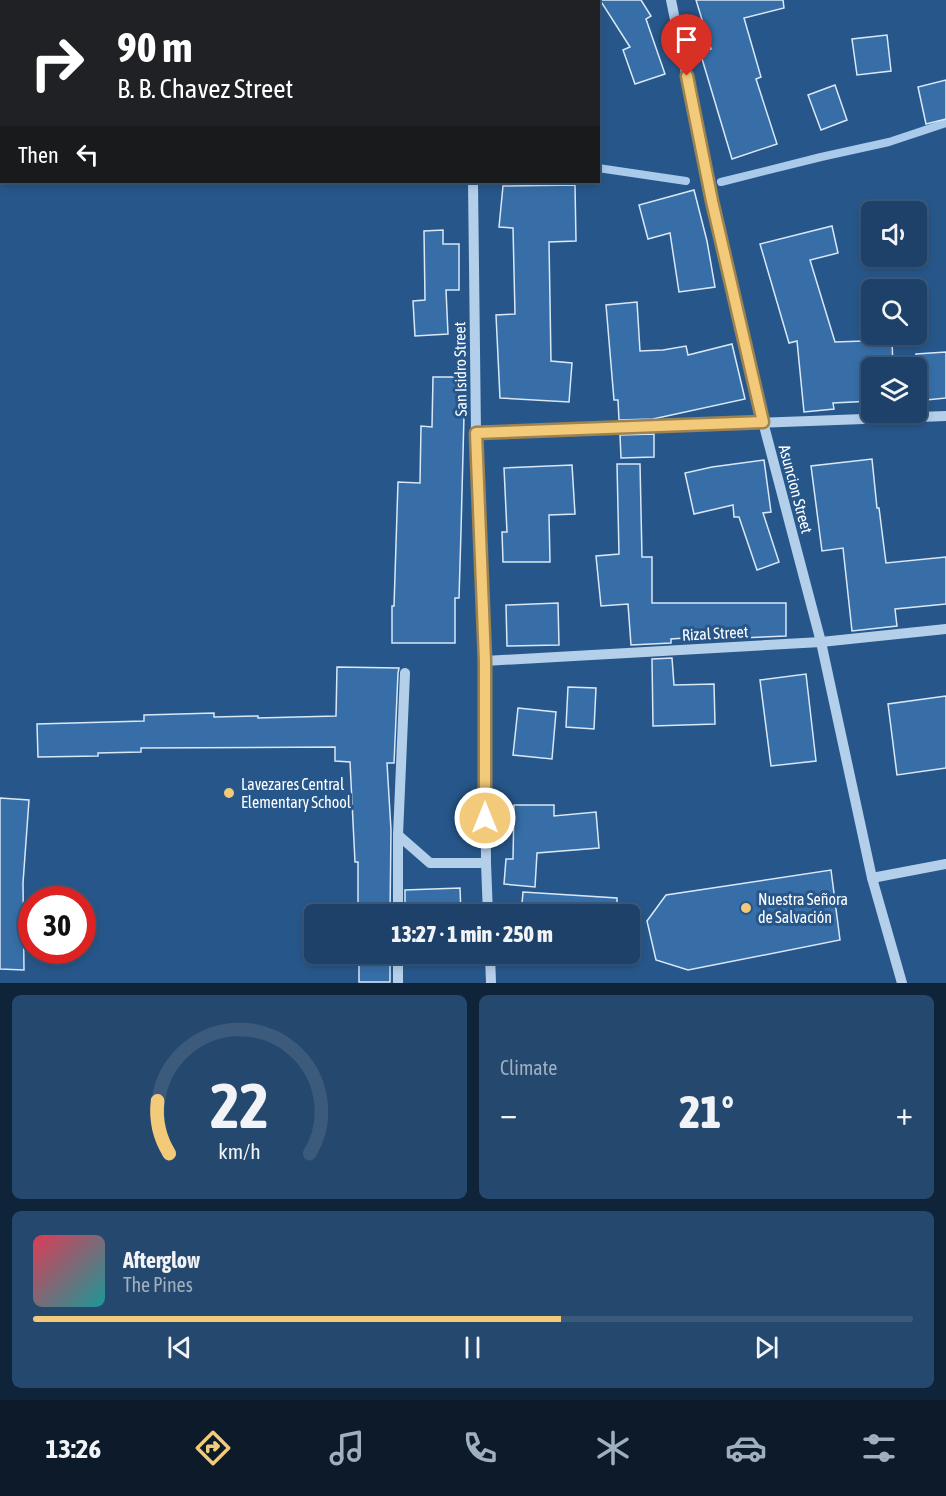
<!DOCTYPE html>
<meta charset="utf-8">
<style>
body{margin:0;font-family:"Asap Condensed",sans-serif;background:#25486e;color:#f1f3f6;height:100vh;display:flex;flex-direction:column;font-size:22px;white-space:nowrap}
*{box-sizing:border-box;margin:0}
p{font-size:20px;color:#a0afc0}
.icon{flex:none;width:33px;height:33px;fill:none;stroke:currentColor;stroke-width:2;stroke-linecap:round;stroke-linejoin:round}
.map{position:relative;height:983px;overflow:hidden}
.sheet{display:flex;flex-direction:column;gap:12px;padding:12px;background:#102439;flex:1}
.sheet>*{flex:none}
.guide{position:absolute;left:0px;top:0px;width:600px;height:183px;box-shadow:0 3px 9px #0003,0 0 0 2px #3b5a7c;background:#202124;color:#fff;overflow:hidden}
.fabs{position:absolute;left:861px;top:201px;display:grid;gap:12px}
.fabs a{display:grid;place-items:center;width:66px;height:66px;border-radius:9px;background:#1d4168;box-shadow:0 3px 9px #0003,0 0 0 2px #3b5a7c;font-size:30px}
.speed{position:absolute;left:18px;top:886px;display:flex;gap:12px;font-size:30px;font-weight:700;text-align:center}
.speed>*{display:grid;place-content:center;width:78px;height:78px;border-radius:50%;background:#1d4168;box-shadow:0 3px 9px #0003,0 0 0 2px #3b5a7c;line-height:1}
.speed .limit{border:9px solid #d22;background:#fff;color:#111}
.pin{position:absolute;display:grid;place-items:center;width:51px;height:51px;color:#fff;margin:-62px -26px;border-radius:50% 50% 50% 0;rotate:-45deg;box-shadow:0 0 6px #0007}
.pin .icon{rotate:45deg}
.me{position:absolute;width:66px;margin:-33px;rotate:0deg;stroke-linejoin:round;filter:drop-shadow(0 0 4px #0008)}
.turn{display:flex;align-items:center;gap:21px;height:126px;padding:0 18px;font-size:27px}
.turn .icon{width:78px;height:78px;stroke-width:2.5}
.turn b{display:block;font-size:42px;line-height:51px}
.then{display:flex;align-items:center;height:57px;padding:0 18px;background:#0003;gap:12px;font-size:22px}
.big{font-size:45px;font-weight:800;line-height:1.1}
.sheet .widget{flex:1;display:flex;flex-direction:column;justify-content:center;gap:9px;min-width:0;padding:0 21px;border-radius:9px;background:#25486e}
.sheet .dial{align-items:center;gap:0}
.dial svg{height:156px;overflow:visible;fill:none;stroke:#3b5a7c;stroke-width:7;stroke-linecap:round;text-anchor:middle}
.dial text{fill:#f1f3f6;stroke:none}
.song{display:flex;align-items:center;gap:18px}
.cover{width:72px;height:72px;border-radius:9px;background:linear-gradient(135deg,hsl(350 70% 55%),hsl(180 70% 35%))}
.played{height:6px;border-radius:3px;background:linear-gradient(90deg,#f2ca7a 60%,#3b5a7c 60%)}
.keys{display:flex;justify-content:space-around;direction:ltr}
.heat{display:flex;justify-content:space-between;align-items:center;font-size:33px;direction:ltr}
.sheet .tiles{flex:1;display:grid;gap:12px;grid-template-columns:1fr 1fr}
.widget:last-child{grid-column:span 2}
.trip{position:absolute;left:304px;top:904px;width:336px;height:60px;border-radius:9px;background:#1d4168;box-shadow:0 3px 9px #0003,0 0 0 2px #3b5a7c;font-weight:800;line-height:60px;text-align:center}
.menu{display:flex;height:96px;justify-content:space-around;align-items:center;background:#0c1a2a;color:#a0afc0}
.menu .icon{width:42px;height:42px}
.menu .active{color:#f2ca7a}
.menu b{font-size:27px;color:#f1f3f6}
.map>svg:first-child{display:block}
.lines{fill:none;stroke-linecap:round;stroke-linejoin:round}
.stream{stroke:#a9caea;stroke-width:8}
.building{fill:#376ea7;stroke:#d9e8f7;stroke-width:1.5}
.minor{stroke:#b4cfea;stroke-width:10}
.route-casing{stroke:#9d834f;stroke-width:15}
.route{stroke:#f2ca7a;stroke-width:10}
.poi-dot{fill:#f2ca7a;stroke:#27578a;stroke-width:2}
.labels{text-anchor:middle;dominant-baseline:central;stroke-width:6;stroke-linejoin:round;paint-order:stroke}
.street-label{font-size:16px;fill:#fff;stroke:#27578a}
.poi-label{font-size:16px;fill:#fff;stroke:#27578a;text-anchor:start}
</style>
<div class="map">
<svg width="946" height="983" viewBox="0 0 946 983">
<rect width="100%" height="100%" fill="#27578a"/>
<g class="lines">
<g class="stream">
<polyline points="598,168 686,181"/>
<polyline points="721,182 821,157 889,142 946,123"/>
</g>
</g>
<g class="building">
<polygon points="600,0 641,0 651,16 646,19 665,74 635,84 623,50 630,47"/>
<polygon points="696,0 783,0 784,8 744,18 761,77 756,79 777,144 732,159 700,52 711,49"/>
<polygon points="887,35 891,71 857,75 852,39"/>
<polygon points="946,80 946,119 926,124 918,87"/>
<polygon points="835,85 847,120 821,130 808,95"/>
<polygon points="575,185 576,241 549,242 551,361 572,363 569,402 500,398 496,315 515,314 513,228 499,227 503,186"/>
<polygon points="694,190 707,241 715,287 679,292 670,233 648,239 639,205"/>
<polygon points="832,226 838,253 810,260 835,342 892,340 893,368 872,368 872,401 833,403 834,409 804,412 797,341 789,343 760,244"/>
<polygon points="443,230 443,244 459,244 459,290 446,290 448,334 415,336 413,301 425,300 424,231"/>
<polygon points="637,302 640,351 663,350 686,346 688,355 732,344 745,399 653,419 619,420 618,400 614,400 606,305"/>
<polygon points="946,352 946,398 916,401 916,354"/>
<polygon points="433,377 465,377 461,531 459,598 455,598 455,643 392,643 392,606 394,606 398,482 420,483 421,426 432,427"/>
<polygon points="654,434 654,457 621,458 620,435"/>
<polygon points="872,459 877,508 879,508 886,563 946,557 946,604 895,609 897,626 852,631 843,548 822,551 811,466"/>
<polygon points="764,460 771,512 763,513 779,562 757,570 739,517 734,517 733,505 694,514 685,473 712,467"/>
<polygon points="617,464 640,464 642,557 652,557 652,603 786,603 786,636 715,639 715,636 671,639 671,643 631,645 628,604 601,606 596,556 619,554"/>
<polygon points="572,465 575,514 549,515 550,562 503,562 502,532 507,532 504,468"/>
<polygon points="558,603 559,645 507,646 506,605"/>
<polygon points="672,658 674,685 714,684 715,724 653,726 652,659"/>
<polygon points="337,667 399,668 398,673 394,763 387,763 391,830 390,915 358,915 358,862 355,862 350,762 335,761 335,747 141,748 141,752 98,753 98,756 38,757 37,724 144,721 144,715 214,713 214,717 258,716 258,718 336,716"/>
<polygon points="806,674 816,761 771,766 760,680"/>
<polygon points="568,687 596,688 594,729 566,727"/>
<polygon points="946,696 946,768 897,775 888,704"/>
<polygon points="518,708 556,712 552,759 513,755"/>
<polygon points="0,798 29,800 23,883 24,970 0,969"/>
<polygon points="514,805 554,805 554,816 596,812 599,848 537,853 535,887 504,884 506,859 513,859"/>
<polygon points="831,870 840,940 688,970 656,960 647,921 666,895"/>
<polygon points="460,888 461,915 405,915 405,890"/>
<polygon points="523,892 617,898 617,915 521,915"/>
<rect x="359" y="954" width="31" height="28"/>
</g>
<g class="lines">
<g class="minor">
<polyline points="671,0 712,201 763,422 821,642 872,878 902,983"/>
<polyline points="473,183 476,433 485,661 486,863 488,915"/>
<polyline points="476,433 946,416"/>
<polyline points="485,661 821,642 946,629"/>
<polyline points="398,835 430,863 486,863"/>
<polyline points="872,878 946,864"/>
<polyline points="398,915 398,835 405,673"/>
<polyline points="490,954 491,983"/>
<polyline points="398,983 398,954"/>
</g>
</g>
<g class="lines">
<g class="route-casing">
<polyline id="route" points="485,818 485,661 476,433 763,422 712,201 687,76"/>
</g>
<use href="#route" class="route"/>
</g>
<g class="poi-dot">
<circle cx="229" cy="793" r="6"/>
<circle cx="746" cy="908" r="6"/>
</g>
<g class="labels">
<g class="street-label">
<text transform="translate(460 369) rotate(-91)">San Isidro Street</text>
<text transform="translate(796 489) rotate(75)">Asuncion Street</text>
<text transform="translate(715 633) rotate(-3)">Rizal Street</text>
</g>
<g class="poi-label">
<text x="241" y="784">Lavezares Central<tspan x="241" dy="18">Elementary School</tspan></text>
<text x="758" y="899">Nuestra Señora<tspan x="758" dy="18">de Salvación</tspan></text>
</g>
</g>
</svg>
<div class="fabs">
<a><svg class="icon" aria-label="sound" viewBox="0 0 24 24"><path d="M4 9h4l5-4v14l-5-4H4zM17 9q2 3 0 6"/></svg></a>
<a><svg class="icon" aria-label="search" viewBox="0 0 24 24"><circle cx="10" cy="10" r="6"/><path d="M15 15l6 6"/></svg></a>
<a><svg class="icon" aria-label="layers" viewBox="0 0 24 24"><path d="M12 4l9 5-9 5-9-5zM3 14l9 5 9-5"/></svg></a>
</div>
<div class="speed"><div class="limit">30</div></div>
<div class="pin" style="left:687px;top:76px;background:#d93025"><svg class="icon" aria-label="arrive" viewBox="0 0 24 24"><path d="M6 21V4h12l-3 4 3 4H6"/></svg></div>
<svg class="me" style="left:485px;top:818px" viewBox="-20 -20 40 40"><circle r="17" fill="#f2ca7a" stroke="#fff" stroke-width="3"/><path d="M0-11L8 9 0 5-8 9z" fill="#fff"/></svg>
<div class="trip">13:27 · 1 min · 250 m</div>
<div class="guide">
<div class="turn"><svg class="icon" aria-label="right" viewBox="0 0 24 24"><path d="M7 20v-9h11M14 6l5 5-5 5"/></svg><div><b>90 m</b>B. B. Chavez Street</div></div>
<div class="then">Then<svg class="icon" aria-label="left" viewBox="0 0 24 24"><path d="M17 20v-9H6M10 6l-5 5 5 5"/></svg></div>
</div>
</div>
<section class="sheet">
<div class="tiles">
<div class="widget dial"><svg viewBox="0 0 100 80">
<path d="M14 69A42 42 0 1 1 86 69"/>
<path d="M14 69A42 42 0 0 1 8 42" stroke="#f2ca7a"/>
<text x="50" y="56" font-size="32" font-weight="700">22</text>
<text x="50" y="72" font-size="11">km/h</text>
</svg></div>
<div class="widget"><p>Climate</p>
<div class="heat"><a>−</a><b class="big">21°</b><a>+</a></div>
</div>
<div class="widget">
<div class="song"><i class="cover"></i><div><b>Afterglow</b><p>The Pines</p></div></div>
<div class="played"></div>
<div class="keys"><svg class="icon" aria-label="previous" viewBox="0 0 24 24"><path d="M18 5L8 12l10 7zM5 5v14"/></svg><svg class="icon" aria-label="pause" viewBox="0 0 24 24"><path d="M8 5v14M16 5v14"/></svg><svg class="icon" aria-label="next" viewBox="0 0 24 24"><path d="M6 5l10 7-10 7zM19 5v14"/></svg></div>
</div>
</div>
</section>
<nav class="menu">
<b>13:26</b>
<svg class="icon active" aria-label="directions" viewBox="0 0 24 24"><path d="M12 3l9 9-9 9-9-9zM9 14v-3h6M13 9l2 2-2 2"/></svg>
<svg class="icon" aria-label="music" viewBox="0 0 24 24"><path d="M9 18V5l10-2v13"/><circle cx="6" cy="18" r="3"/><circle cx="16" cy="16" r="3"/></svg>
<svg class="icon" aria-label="phone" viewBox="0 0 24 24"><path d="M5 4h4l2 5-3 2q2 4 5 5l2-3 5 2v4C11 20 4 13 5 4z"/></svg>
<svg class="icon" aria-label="climate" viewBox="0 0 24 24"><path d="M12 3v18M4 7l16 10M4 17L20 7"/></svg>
<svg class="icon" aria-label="car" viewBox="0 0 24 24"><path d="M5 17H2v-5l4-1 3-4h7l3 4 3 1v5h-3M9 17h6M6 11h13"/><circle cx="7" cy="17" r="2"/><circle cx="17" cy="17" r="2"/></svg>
<svg class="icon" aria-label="filters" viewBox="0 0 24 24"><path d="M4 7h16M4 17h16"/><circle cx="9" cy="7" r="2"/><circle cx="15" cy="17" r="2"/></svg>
</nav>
